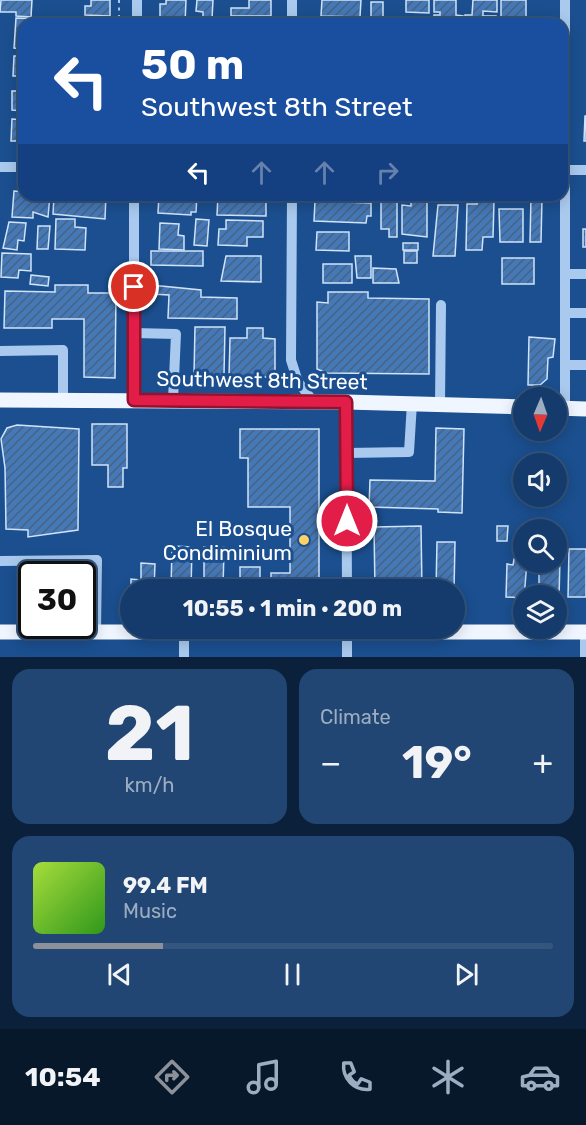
<!DOCTYPE html>
<meta charset="utf-8">
<style>
body{margin:0;font-family:Rubik,sans-serif;background:#214673;color:#f1f3f6;height:100vh;display:flex;flex-direction:column;font-size:22px;white-space:nowrap}
*{box-sizing:border-box;margin:0}
p{font-size:20px;color:#9dadc1}
.icon{flex:none;width:33px;height:33px;fill:none;stroke:currentColor;stroke-width:2;stroke-linecap:round;stroke-linejoin:round}
.map{position:relative;height:657px;overflow:hidden}
.panel{display:flex;flex-direction:column;gap:12px;padding:12px;background:#0b203b;flex:1}
.panel>*{flex:none}
.banner{position:absolute;left:18px;top:18px;width:550px;height:183px;border-radius:18px;box-shadow:0 3px 15px #0003,0 0 0 2px #33557e;background:#1a4fa0;color:#fff;overflow:hidden}
.needle{width:39px;rotate:182deg}
.tools{position:absolute;left:513px;top:387px;display:grid;gap:12px}
.tools a{display:grid;place-items:center;width:54px;height:54px;border-radius:50%;background:#143b6b;box-shadow:0 3px 15px #0003,0 0 0 2px #33557e;font-size:30px}
.speed{position:absolute;left:18px;top:561px;display:flex;gap:12px;font-size:30px;font-weight:700;text-align:center}
.speed>*{display:grid;place-content:center;width:78px;height:78px;border-radius:50%;background:#143b6b;box-shadow:0 3px 15px #0003,0 0 0 2px #33557e;line-height:1}
.speed .limit{border:3px solid #111;border-radius:9px;background:#fff;color:#111}
.pin{position:absolute;display:grid;place-items:center;width:51px;height:51px;color:#fff;margin:-26px;border:3px solid #fff;border-radius:50%;box-shadow:0 2px 6px #0007}
.me{position:absolute;width:66px;margin:-33px;rotate:0deg;stroke-linejoin:round;filter:drop-shadow(0 0 4px #0008)}
.turn{display:flex;align-items:center;gap:21px;height:126px;padding:0 24px;font-size:27px}
.turn .icon{width:78px;height:78px;stroke-width:2.5}
.turn b{display:block;font-size:42px;line-height:51px}
.lanes{display:flex;align-items:center;height:57px;padding:0 24px;background:#0003;justify-content:center;gap:30px;direction:ltr}
.lanes .off{opacity:.35}
.big{font-size:45px;font-weight:700;line-height:1.1}
.panel .widget{flex:1;display:flex;flex-direction:column;justify-content:center;gap:9px;min-width:0;padding:0 21px;border-radius:18px;background:#214673}
.panel .dial{align-items:center;gap:0}
.dial b{font-size:78px;line-height:1}
.song{display:flex;align-items:center;gap:18px}
.cover{width:72px;height:72px;border-radius:9px;background:linear-gradient(135deg,hsl(80 70% 55%),hsl(110 70% 35%))}
.played{height:6px;border-radius:3px;background:linear-gradient(90deg,#8c9099 25%,#33557e 25%)}
.keys{display:flex;justify-content:space-around;direction:ltr}
.heat{display:flex;justify-content:space-between;align-items:center;font-size:33px;direction:ltr}
.panel .tiles{flex:1;display:grid;gap:12px;grid-template-columns:1fr 1fr}
.widget:last-child{grid-column:span 2}
.trip{position:absolute;left:120px;top:579px;width:345px;height:60px;border-radius:30px;background:#143b6b;box-shadow:0 3px 15px #0003,0 0 0 2px #33557e;font-weight:700;line-height:60px;text-align:center}
.dock{display:flex;height:96px;justify-content:space-around;align-items:center;background:#08182b;color:#9dadc1}
.dock .icon{width:42px;height:42px}
.dock .on{color:#8c9099}
.dock b{font-size:27px;color:#f1f3f6}
.map>svg:first-child{display:block}
.building{fill:url(#building-hatch);stroke:#cfe3fa;stroke-width:1.5}
.lines{fill:none;stroke-linecap:round;stroke-linejoin:round}
.path{stroke:#a9c9ee;stroke-width:2;stroke-dasharray:3 4.5;stroke-linecap:butt}
.minor{stroke:#a9c9ee;stroke-width:10}
.major{stroke:#f0f6ff;stroke-width:15}
.route-casing{stroke:#92132f;stroke-width:15}
.route{stroke:#e11d48;stroke-width:10}
.poi-dot{fill:#ffd166;stroke:#1b4f8f;stroke-width:2}
.labels{text-anchor:middle;dominant-baseline:central;stroke-width:6;stroke-linejoin:round;paint-order:stroke}
.street-label{font-size:21px;fill:#fff;stroke:#1b4f8f}
.poi-label{font-size:21px;fill:#fff;stroke:#1b4f8f;text-anchor:end}
</style>
<div class="map">
<svg width="586" height="657" viewBox="0 0 586 657">
<defs>
<pattern id="building-hatch" width="6" height="6" patternUnits="userSpaceOnUse" patternTransform="scale(1.5)"><rect width="6" height="6" fill="#4478b7"/><path d="M-1 1l2-2M0 6l6-6M5 7l2-2" fill="none" stroke="#486282"/></pattern>
</defs>
<rect width="100%" height="100%" fill="#1b4f8f"/>
<g class="building">
<polygon points="1,0 32,0 31,17 16,16 16,12 0,12"/>
<polygon points="91,0 110,0 110,16 85,15 85,6 91,6"/>
<polygon points="166,0 186,0 185,24 167,24 167,18 160,18 160,4 166,4"/>
<polygon points="197,0 213,0 212,19 203,19 203,12 196,11"/>
<polygon points="249,0 271,0 271,16 231,16 231,8 249,8"/>
<polygon points="322,0 361,0 360,17 321,16"/>
<polygon points="406,0 429,0 429,13 406,12"/>
<polygon points="434,0 456,0 456,15 463,16 463,24 434,24 434,15 440,15 440,12 434,12"/>
<polygon points="473,0 497,0 497,12 483,11 483,16 496,16 496,24 465,24 465,15 472,15"/>
<rect x="501" y="0" width="25" height="24"/>
<rect x="371" y="2" width="12" height="16"/>
<polygon points="16,18 51,19 50,24 24,24 24,49 14,48"/>
<polygon points="86,21 106,22 106,24 86,24"/>
<polygon points="315,21 334,22 334,24 314,24"/>
<rect x="344" y="22" width="25" height="2"/>
<polygon points="14,56 24,56 24,76 13,76"/>
<polygon points="12,91 24,91 24,111 12,110"/>
<polygon points="585,116 586,116 586,141 584,141"/>
<polygon points="12,119 24,120 24,141 11,141"/>
<polygon points="14,191 24,192 24,195 50,195 48,217 33,212 33,218 12,217"/>
<polygon points="54,195 106,195 105,219 53,214"/>
<polygon points="159,195 197,195 196,212 191,212 191,215 158,213"/>
<polygon points="218,195 266,195 266,216 217,215"/>
<polygon points="531,197 542,198 541,242 530,242"/>
<polygon points="381,199 397,199 397,237 389,237 389,229 381,229"/>
<polygon points="411,199 427,199 427,237 402,234 402,205 411,206"/>
<polygon points="315,201 371,203 371,216 367,216 366,223 314,221"/>
<polygon points="477,201 494,201 493,237 483,237 482,250 466,250 467,204 477,204"/>
<polygon points="438,205 458,205 455,256 433,256"/>
<polygon points="499,209 523,209 523,242 500,242"/>
<polygon points="56,219 75,219 75,227 86,228 85,250 55,249"/>
<polygon points="196,219 209,220 207,246 194,245"/>
<polygon points="226,220 263,221 263,237 247,237 247,246 218,245 219,229 226,229"/>
<polygon points="9,222 26,223 24,241 18,240 17,250 3,248"/>
<polygon points="160,223 179,224 178,235 184,236 184,250 159,249"/>
<polygon points="38,226 50,226 48,249 37,249"/>
<rect x="583" y="229" width="3" height="18"/>
<polygon points="317,232 349,232 349,251 316,250"/>
<rect x="403" y="243" width="15" height="7"/>
<polygon points="151,251 203,251 203,266 151,265"/>
<rect x="404" y="251" width="13" height="12"/>
<polygon points="2,253 31,254 31,271 19,270 18,278 1,277"/>
<polygon points="226,256 261,256 261,282 221,281"/>
<polygon points="355,256 371,256 371,278 357,278"/>
<rect x="502" y="258" width="32" height="26"/>
<rect x="323" y="264" width="29" height="19"/>
<polygon points="373,268 396,269 399,283 373,283"/>
<polygon points="31,275 49,277 48,286 30,284"/>
<polygon points="55,285 88,285 88,293 116,293 115,378 84,377 84,319 52,319 52,328 4,328 5,291 55,292"/>
<polygon points="151,285 201,290 201,297 237,298 237,319 168,318 169,295 151,294"/>
<polygon points="328,292 368,292 368,298 429,299 429,374 327,373 317,369 317,302 328,303"/>
<polygon points="195,327 225,327 224,375 194,374"/>
<polygon points="247,328 263,328 263,338 275,339 275,371 268,377 229,377 230,338 247,338"/>
<polygon points="529,337 555,339 553,357 548,358 547,379 540,385 528,385"/>
<polygon points="92,424 127,424 127,468 123,468 123,487 108,487 108,465 92,465"/>
<polygon points="17,425 79,429 78,530 28,537 28,530 6,529 5,468 1,439 7,428"/>
<polygon points="436,428 464,429 462,513 438,512 438,509 369,507 370,480 435,481"/>
<polygon points="240,429 319,429 319,579 322,579 322,590 271,590 271,573 290,573 290,507 248,507 248,458 240,458"/>
<rect x="530" y="520" width="11" height="10"/>
<polygon points="421,526 422,590 375,590 374,527"/>
<polygon points="497,526 508,526 507,541 497,541"/>
<polygon points="437,542 455,542 454,590 436,590"/>
<polygon points="172,546 192,547 191,590 165,590 171,589"/>
<polygon points="204,547 224,547 223,590 204,590"/>
<polygon points="569,549 586,549 586,597 568,597"/>
<polygon points="514,559 524,559 524,562 527,562 524,598 506,597 507,564 513,565"/>
<polygon points="556,559 560,559 559,598 556,596 539,596 539,565 556,562"/>
<polygon points="141,563 155,564 154,588 157,590 131,590 131,579 141,580"/>
<rect x="240" y="567" width="20" height="23"/>
</g>
<g class="lines">
<polyline class="path" points="119,0 119,18"/>
<g class="minor">
<polyline points="292,0 292,24"/>
<polyline points="137,24 137,0"/>
<polyline points="0,167 24,167"/>
<polyline points="562,170 586,170"/>
<polyline points="292,195 291,360 298,382 313,401"/>
<polyline points="565,274 586,274"/>
<polyline points="565,313 586,313"/>
<polyline points="134,333 176,334 173,400"/>
<polyline points="0,351 63,350 63,400"/>
<polyline points="565,365 586,365"/>
<polyline points="134,400 134,195"/>
<polyline points="346,402 347,590"/>
<polyline points="440,404 441,305"/>
<polyline points="565,409 565,0"/>
<polyline points="347,453 409,452 412,403"/>
<polyline points="0,561 97,560 96,632"/>
<polyline points="184,657 184,632"/>
<polyline points="347,657 347,628"/>
<polyline points="585,657 585,632"/>
</g>
<g class="major">
<polyline points="0,400 346,402 524,407"/>
<polyline points="556,408 586,409"/>
<polyline points="0,632 586,632"/>
</g>
</g>
<g class="lines">
<g class="route-casing">
<polyline id="route" points="134,287 134,400 346,402 347,521"/>
</g>
<use href="#route" class="route"/>
</g>
<circle class="poi-dot" cx="304" cy="540" r="6"/>
<g class="labels">
<g class="street-label">
<text transform="translate(262 380) rotate(1)">Southwest 8th Street</text>
</g>
<g class="poi-label">
<text x="292" y="528">El Bosque<tspan x="292" dy="24">Condiminium</tspan></text>
</g>
</g>
</svg>
<div class="tools">
<a><svg class="needle" viewBox="-14 -14 28 28"><path d="M0-13l5 13h-10z" fill="#e53935"/><path d="M0 13l5-13h-10z" fill="#9dadc1"/></svg></a>
<a><svg class="icon" aria-label="sound" viewBox="0 0 24 24"><path d="M4 9h4l5-4v14l-5-4H4zM17 9q2 3 0 6"/></svg></a>
<a><svg class="icon" aria-label="search" viewBox="0 0 24 24"><circle cx="10" cy="10" r="6"/><path d="M15 15l6 6"/></svg></a>
<a><svg class="icon" aria-label="layers" viewBox="0 0 24 24"><path d="M12 4l9 5-9 5-9-5zM3 14l9 5 9-5"/></svg></a>
</div>
<div class="speed"><div class="limit">30</div></div>
<div class="pin" style="left:134px;top:287px;background:#d93025"><svg class="icon" aria-label="arrive" viewBox="0 0 24 24"><path d="M6 21V4h12l-3 4 3 4H6"/></svg></div>
<svg class="me" style="left:347px;top:521px" viewBox="-20 -20 40 40"><circle r="17" fill="#e11d48" stroke="#fff" stroke-width="3"/><path d="M0-11L8 9 0 5-8 9z" fill="#fff"/></svg>
<div class="trip">10:55 · 1 min · 200 m</div>
<div class="banner">
<div class="turn"><svg class="icon" aria-label="left" viewBox="0 0 24 24"><path d="M17 20v-9H6M10 6l-5 5 5 5"/></svg><div><b>50 m</b>Southwest 8th Street</div></div>
<div class="lanes"><svg class="icon" aria-label="left" viewBox="0 0 24 24"><path d="M17 20v-9H6M10 6l-5 5 5 5"/></svg><svg class="icon off" aria-label="ahead" viewBox="0 0 24 24"><path d="M12 20V5M6 11l6-6 6 6"/></svg><svg class="icon off" aria-label="ahead" viewBox="0 0 24 24"><path d="M12 20V5M6 11l6-6 6 6"/></svg><svg class="icon off" aria-label="right" viewBox="0 0 24 24"><path d="M7 20v-9h11M14 6l5 5-5 5"/></svg></div>
</div>
</div>
<section class="panel">
<div class="tiles">
<div class="widget dial"><b>21</b><p>km/h</p></div>
<div class="widget"><p>Climate</p>
<div class="heat"><a>−</a><b class="big">19°</b><a>+</a></div>
</div>
<div class="widget">
<div class="song"><i class="cover"></i><div><b>99.4 FM</b><p>Music</p></div></div>
<div class="played"></div>
<div class="keys"><svg class="icon" aria-label="previous" viewBox="0 0 24 24"><path d="M18 5L8 12l10 7zM5 5v14"/></svg><svg class="icon" aria-label="pause" viewBox="0 0 24 24"><path d="M8 5v14M16 5v14"/></svg><svg class="icon" aria-label="next" viewBox="0 0 24 24"><path d="M6 5l10 7-10 7zM19 5v14"/></svg></div>
</div>
</div>
</section>
<nav class="dock">
<b>10:54</b>
<svg class="icon on" aria-label="directions" viewBox="0 0 24 24"><path d="M12 3l9 9-9 9-9-9zM9 14v-3h6M13 9l2 2-2 2"/></svg>
<svg class="icon" aria-label="music" viewBox="0 0 24 24"><path d="M9 18V5l10-2v13"/><circle cx="6" cy="18" r="3"/><circle cx="16" cy="16" r="3"/></svg>
<svg class="icon" aria-label="phone" viewBox="0 0 24 24"><path d="M5 4h4l2 5-3 2q2 4 5 5l2-3 5 2v4C11 20 4 13 5 4z"/></svg>
<svg class="icon" aria-label="climate" viewBox="0 0 24 24"><path d="M12 3v18M4 7l16 10M4 17L20 7"/></svg>
<svg class="icon" aria-label="car" viewBox="0 0 24 24"><path d="M5 17H2v-5l4-1 3-4h7l3 4 3 1v5h-3M9 17h6M6 11h13"/><circle cx="7" cy="17" r="2"/><circle cx="17" cy="17" r="2"/></svg>
</nav>
